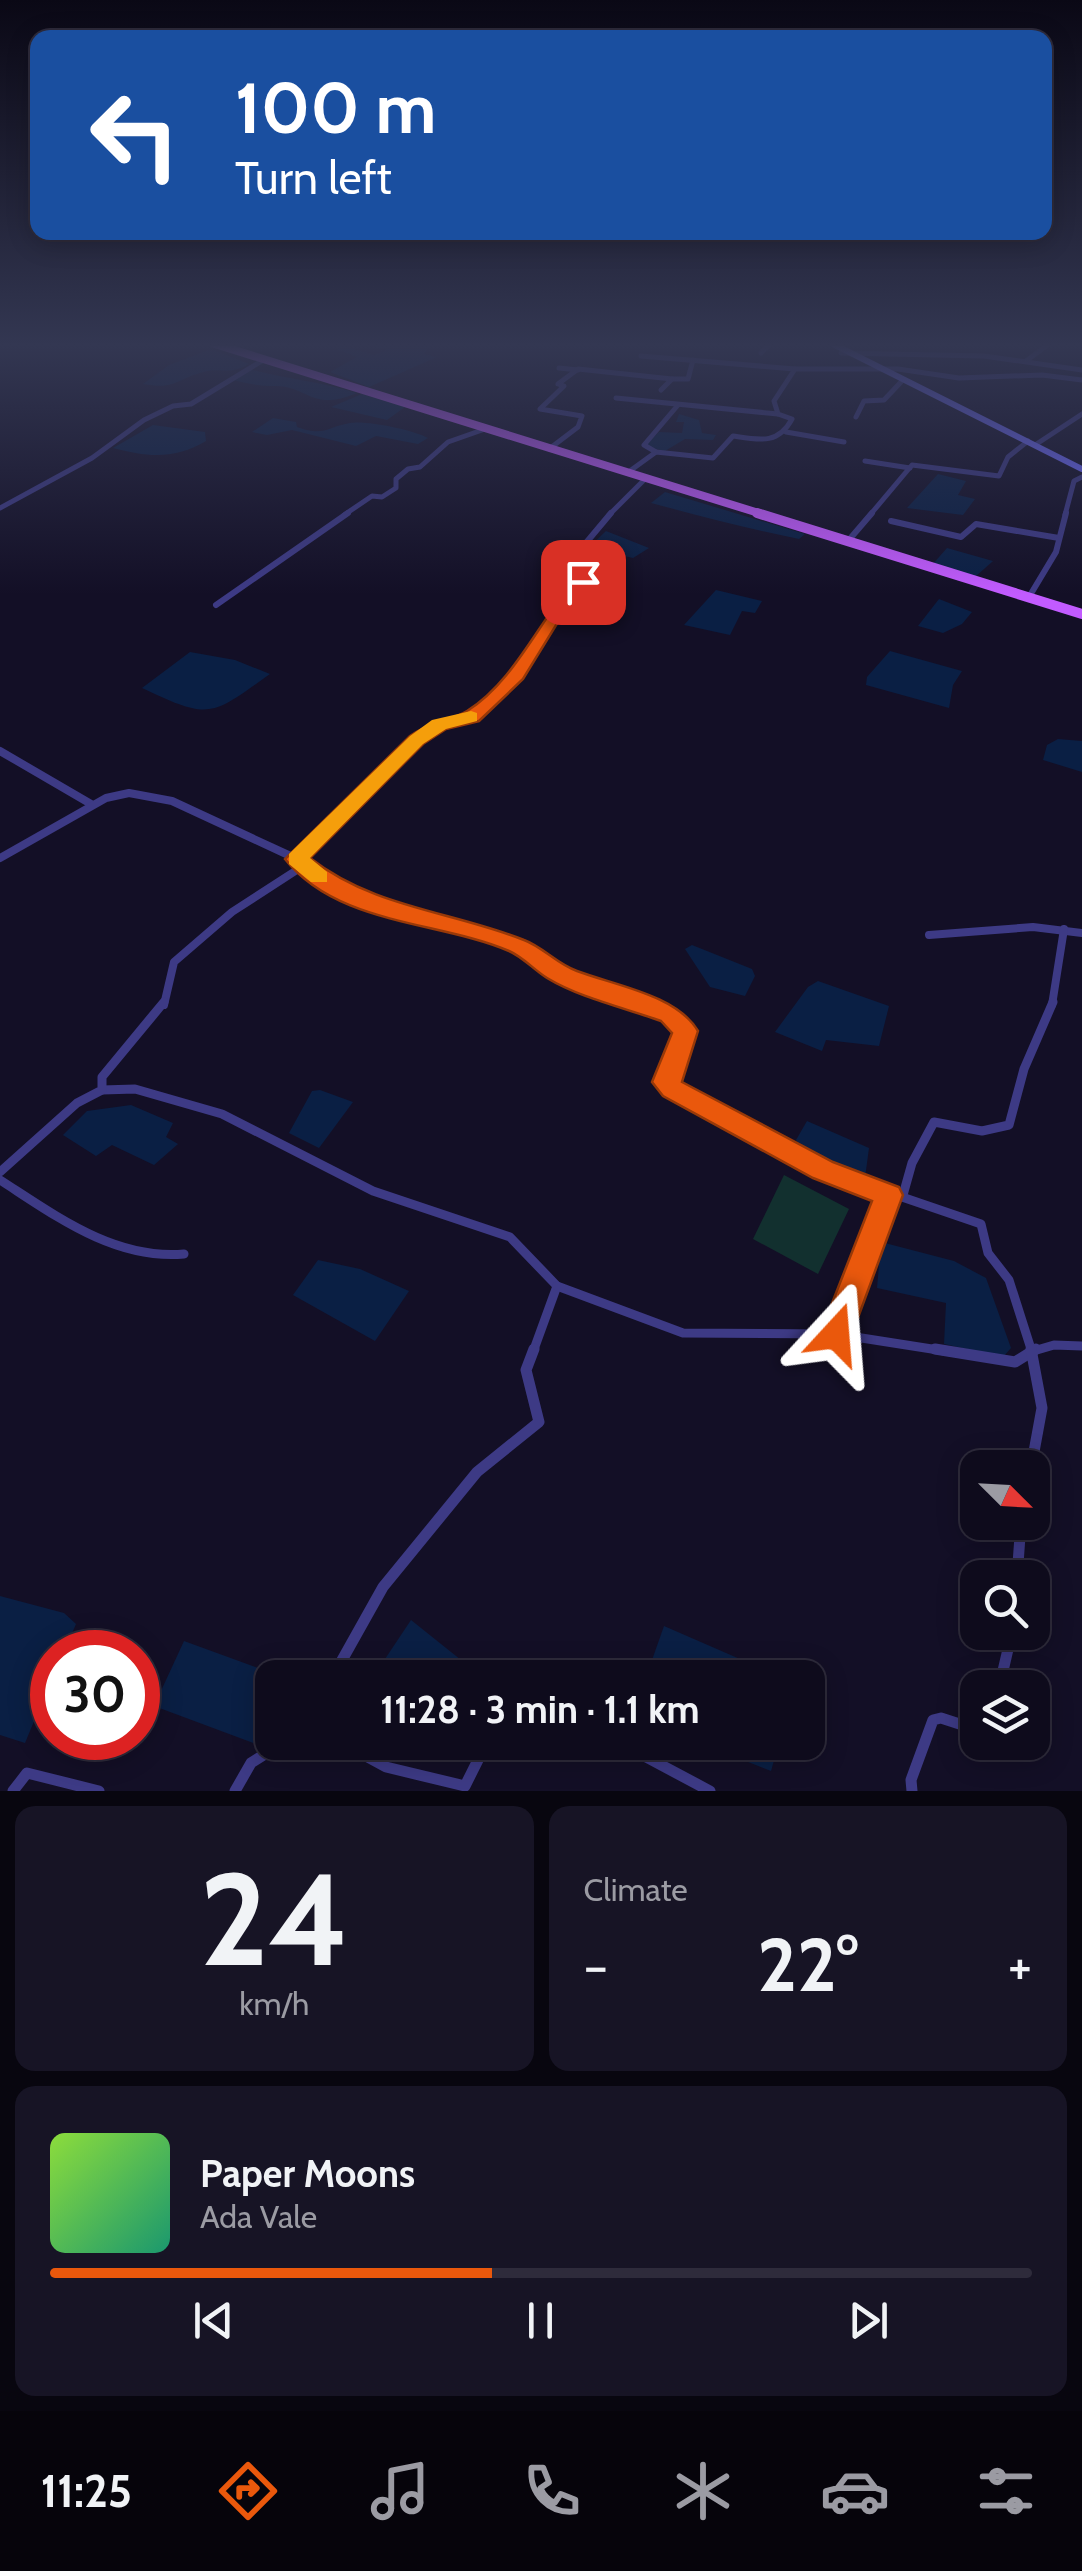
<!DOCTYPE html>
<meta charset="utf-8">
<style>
body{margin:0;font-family:Cabin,sans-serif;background:#171425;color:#f1f3f6;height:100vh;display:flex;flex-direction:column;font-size:38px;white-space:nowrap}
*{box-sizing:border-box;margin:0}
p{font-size:32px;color:#9b9ba3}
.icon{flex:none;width:55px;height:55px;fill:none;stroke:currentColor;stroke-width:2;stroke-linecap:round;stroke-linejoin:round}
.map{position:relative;height:1791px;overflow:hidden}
.panel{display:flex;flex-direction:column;gap:15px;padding:15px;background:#08060f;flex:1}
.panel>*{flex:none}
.banner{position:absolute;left:30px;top:30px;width:1022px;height:210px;border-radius:20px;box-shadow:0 5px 25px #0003,0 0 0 2px #2e2b3b;background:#1a4fa0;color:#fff;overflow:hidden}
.needle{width:65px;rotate:114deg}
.buttons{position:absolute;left:960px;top:1450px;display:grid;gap:20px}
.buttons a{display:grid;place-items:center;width:90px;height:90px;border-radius:20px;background:#0e0b1c;box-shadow:0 5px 25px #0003,0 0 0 2px #2e2b3b;font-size:50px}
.speed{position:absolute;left:30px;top:1630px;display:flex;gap:20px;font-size:50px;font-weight:700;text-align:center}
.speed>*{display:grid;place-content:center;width:130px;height:130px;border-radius:50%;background:#0e0b1c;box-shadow:0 5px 25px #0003,0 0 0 2px #2e2b3b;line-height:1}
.speed .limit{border:15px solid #d22;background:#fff;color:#111}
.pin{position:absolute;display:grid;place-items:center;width:85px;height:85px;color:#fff;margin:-42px;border-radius:20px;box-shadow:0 5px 15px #0006}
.me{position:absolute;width:110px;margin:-55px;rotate:19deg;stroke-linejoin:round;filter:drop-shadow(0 0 8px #0008)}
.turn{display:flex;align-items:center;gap:35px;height:210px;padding:0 40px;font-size:45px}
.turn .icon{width:130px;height:130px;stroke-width:2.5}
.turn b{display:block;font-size:70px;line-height:85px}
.big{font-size:75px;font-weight:700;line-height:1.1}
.panel .widget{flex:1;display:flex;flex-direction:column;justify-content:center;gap:15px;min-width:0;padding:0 35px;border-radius:20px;background:#171425}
.panel .dial{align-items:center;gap:0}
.dial b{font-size:130px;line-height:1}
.song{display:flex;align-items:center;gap:30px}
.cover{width:120px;height:120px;border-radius:15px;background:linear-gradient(135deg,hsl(90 70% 55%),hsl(160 70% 35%))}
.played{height:10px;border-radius:5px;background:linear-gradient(90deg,#ea580c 45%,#2e2b3b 45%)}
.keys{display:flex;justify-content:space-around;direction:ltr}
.heat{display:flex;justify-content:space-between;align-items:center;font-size:55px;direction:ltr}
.panel .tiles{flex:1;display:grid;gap:15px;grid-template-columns:1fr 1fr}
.widget:last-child{grid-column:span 2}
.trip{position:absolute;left:255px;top:1660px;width:570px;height:100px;border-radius:20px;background:#0e0b1c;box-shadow:0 5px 25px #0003,0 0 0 2px #2e2b3b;font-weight:700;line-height:100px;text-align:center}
.tab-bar{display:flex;height:160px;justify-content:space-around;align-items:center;background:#06040b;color:#9b9ba3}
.tab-bar .icon{width:70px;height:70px}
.tab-bar .selected{color:#ea580c}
.tab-bar b{font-size:45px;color:#f1f3f6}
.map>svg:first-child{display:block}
.green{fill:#12302f}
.water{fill:#0a1f44}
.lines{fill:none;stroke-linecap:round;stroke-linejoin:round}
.street-far4{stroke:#3d3a85;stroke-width:5}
.street-far3{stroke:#3d3a85;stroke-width:6}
.street-far2{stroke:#3d3a85;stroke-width:8}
.street-far1{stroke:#3d3a85;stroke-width:9}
.street{stroke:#3d3a85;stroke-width:11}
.secondary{stroke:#6f6bff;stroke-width:6}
.primary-far1{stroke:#c25bff;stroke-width:8}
.primary{stroke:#c25bff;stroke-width:10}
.route{fill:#ea580c;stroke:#983908;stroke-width:2.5}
.slow{fill:#f59e0b}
</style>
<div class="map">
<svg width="1082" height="1791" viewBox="0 0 1082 1791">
<rect width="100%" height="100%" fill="#130f26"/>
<polygon class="green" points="784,1175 849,1209 818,1274 753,1239"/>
<g class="water">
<polygon points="378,344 432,344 424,354 437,357 369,387 330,372 357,357 336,349 341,345 374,355 388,350 374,347"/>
<path d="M211,349L249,364C228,376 223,367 204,372C175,379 177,390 143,384L169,365Z"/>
<path d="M249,369C286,379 317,381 357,393C312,412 309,387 276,386C260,386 247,384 230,379Z"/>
<polygon points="362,394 405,407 387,420 331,407"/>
<polygon points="679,414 699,420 702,433 716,435 713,440 685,439 665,451 644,446 659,432 682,433 684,422 676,422"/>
<path d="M273,418L296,422L297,427C325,437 326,427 350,423C366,420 414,430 428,438L418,444L376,436L356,446L292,430L267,435L252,432Z"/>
<path d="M153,425L205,432L206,441C174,460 147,457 113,448Z"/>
<polygon points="938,474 966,481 958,495 975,499 963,515 907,508"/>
<path d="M665,492L805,534L799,539C749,529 700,516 651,503Z"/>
<polygon points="606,531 649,548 633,558 606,552 586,561 583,553"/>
<polygon points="947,548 993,561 975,577 932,565"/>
<polygon points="716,590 762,601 755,613 742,611 730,635 684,625"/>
<polygon points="939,599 972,612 962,624 943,633 918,626"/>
<polygon points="890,651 962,671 953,685 949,708 866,685 867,677"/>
<path d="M190,652L235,660L270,674C210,717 210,720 142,688Z"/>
<polygon points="1058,739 1082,741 1082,772 1043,760 1047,745"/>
<polygon points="692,945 752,969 755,976 745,996 710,987 685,949"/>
<polygon points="818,981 889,1006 879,1046 826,1040 822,1051 775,1032 808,987"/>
<polygon points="320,1090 353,1102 319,1148 289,1133 312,1091"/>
<polygon points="131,1105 173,1123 166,1137 178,1144 154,1165 112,1145 96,1156 63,1135 87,1111"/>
<path d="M807,1121L869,1148L865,1178C844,1179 806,1159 796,1140Z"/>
<polygon points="881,1242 954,1261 986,1278 1011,1348 1003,1357 944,1344 946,1303 877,1288"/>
<polygon points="318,1260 360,1269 409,1291 375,1341 293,1295"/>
<polygon points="0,1596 64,1613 76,1624 64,1652 52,1652 52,1678 25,1743 0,1735"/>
<polygon points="411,1620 471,1668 466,1677 373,1677"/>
<polygon points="664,1626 781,1677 646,1677"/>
<polygon points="184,1641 283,1677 272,1678 272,1739 264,1747 154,1706"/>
<polygon points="700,1743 779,1742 779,1743 771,1771"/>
</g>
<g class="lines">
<g class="street-far4">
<polyline points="761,353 770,344"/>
<polyline points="841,353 984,356 1082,370"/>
<polyline points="641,356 795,369"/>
<polyline points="1026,361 1049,344"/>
<polyline points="559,368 578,370"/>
<polyline points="661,390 672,379 688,379 693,360"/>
<polyline points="616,398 778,414"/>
<polyline points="856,417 864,401 884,400 901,382"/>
<polyline points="786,432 844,442"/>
<polyline points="1035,445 1082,414"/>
<polyline points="549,449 578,427 582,416 540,409 564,386 558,384 578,369 672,379"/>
<polyline points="656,452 644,445 678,405"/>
<polyline points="865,461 910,468"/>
<path d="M627,473L656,452L713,458L733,436C759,440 778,445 792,419L778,414L774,401L795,369H898L959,378L1042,375L1082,380"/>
<polyline points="0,508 92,458 144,420 173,406 191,404 265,359"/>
<polyline points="344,515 372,496 382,497 396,488 396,479 408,469 420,467 448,442 485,429"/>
<polyline points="609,515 646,478"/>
<polyline points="870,515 912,465 999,476 1008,457 1028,441"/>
<polyline points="1065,515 1074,481 1082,477"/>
</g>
<g class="street-far3">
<polyline points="891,521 961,537 976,524 1059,538"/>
<polyline points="848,541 872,513"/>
<polyline points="1029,597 1056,552 1066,513"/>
<polyline points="216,605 348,513"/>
<path d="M433,731C519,696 530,646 585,580L568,575L582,560L580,550L611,513"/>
</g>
<g class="street-far2">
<polyline points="0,751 91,804"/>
<polyline points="0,858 106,798 129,793 172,801 297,859 327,883 353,895 418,919 519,946 557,973 642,1005"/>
<polyline points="297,859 417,740 439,729"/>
<polyline points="929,935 1033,927 1082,933"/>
<polyline points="164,1005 174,962 232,912 303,866"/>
<polyline points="1052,1005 1064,929"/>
</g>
<g class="street-far1">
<polyline points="636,1002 670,1015 686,1031 665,1082 672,1089 823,1170 981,1224 988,1253 1009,1280 1032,1352"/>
<polyline points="102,1090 135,1089 222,1114 373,1191 510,1237 557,1286 533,1352"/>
<polyline points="0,1172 77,1103 102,1090 102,1077 164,1002"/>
<path d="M0,1180C56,1216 114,1260 184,1254"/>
<polyline points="903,1195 912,1163 934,1122 982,1131 1009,1125 1024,1069 1053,1002"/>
<polyline points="557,1286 683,1333 836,1334 951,1352"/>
<polyline points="836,1334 889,1195"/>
<polyline points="1030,1352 1054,1345 1082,1346"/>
</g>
<g class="street">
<polyline points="935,1349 1015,1362 1036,1349"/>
<polyline points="1031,1468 1042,1408 1031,1349"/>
<polyline points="1017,1578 1021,1522"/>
<polyline points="332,1678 383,1587 477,1472 539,1422 526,1370 534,1349"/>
<polyline points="999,1688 1012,1632"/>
<polyline points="340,1742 386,1767 465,1786 487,1742"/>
<polyline points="618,1742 710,1791"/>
<polyline points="13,1791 27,1773 99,1791"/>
<polyline points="235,1791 251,1763 284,1742"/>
<polyline points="912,1791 911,1780 933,1720 941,1718 978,1730"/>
</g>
<polyline class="secondary" points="833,344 1082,469"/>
<polyline class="primary-far1" points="215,344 765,515"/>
<polyline class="primary" points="757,513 1082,614"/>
</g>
<linearGradient id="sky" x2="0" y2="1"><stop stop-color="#0a0815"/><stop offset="0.58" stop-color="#333752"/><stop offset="1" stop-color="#333752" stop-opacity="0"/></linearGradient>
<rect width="1082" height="595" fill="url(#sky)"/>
<path class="route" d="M577,578L591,582L561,617L523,679L479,721L446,729L423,744L310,858C374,908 451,911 524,940C543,947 557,964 577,971C614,985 677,995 698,1031L682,1082L833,1162L899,1187L903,1195L852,1334L847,1343L836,1347L825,1343L820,1334L872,1201L813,1178L663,1096L652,1082L672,1033L661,1021C625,1008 580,998 547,978C534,970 523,957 509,951C439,921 337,925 285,859L410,736C431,721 451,721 467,711C515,681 539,620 577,578Z"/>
<polygon class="slow" points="471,711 477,713 477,721 446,729 423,744 310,858 327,872 327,882 311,882 289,864 289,854 410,736 432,720"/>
</svg>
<div class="buttons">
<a><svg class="needle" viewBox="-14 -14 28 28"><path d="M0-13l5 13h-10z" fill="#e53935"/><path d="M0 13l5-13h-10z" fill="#9b9ba3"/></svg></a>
<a><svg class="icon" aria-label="search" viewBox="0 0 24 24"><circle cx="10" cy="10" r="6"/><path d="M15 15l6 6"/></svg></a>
<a><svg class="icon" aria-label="layers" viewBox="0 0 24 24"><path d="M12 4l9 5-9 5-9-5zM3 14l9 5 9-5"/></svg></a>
</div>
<div class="speed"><div class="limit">30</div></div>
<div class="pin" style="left:583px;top:582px;background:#d93025"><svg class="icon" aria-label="arrive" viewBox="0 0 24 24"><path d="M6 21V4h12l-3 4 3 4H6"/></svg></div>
<svg class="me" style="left:836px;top:1334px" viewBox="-20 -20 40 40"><path d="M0-17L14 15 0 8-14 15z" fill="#ea580c" stroke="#fff" stroke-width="4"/></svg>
<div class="trip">11:28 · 3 min · 1.1 km</div>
<div class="banner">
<div class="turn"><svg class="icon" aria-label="left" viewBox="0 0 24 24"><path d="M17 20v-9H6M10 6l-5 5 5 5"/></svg><div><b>100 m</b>Turn left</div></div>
</div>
</div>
<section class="panel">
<div class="tiles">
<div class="widget dial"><b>24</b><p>km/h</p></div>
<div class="widget"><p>Climate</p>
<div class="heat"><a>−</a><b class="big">22°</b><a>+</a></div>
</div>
<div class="widget">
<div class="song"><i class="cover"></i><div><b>Paper Moons</b><p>Ada Vale</p></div></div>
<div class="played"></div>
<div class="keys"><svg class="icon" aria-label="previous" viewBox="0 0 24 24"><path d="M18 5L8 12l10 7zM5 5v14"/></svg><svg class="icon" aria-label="pause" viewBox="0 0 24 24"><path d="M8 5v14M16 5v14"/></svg><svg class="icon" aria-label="next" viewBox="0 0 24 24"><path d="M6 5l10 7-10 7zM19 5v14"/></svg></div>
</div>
</div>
</section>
<nav class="tab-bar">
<b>11:25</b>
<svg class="icon selected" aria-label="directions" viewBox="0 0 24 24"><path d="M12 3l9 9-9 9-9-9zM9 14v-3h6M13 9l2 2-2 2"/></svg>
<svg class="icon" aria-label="music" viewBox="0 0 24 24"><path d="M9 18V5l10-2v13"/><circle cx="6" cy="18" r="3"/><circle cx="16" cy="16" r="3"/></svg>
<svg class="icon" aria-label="phone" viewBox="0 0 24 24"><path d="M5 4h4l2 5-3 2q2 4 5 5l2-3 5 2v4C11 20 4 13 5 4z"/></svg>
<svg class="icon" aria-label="climate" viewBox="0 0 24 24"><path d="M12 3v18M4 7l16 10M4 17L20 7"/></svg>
<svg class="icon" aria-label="car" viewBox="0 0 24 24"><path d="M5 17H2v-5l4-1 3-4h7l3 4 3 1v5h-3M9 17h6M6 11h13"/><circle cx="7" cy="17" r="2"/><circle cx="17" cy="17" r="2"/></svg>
<svg class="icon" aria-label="filters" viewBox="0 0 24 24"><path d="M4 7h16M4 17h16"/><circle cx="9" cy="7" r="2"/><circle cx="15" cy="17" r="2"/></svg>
</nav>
